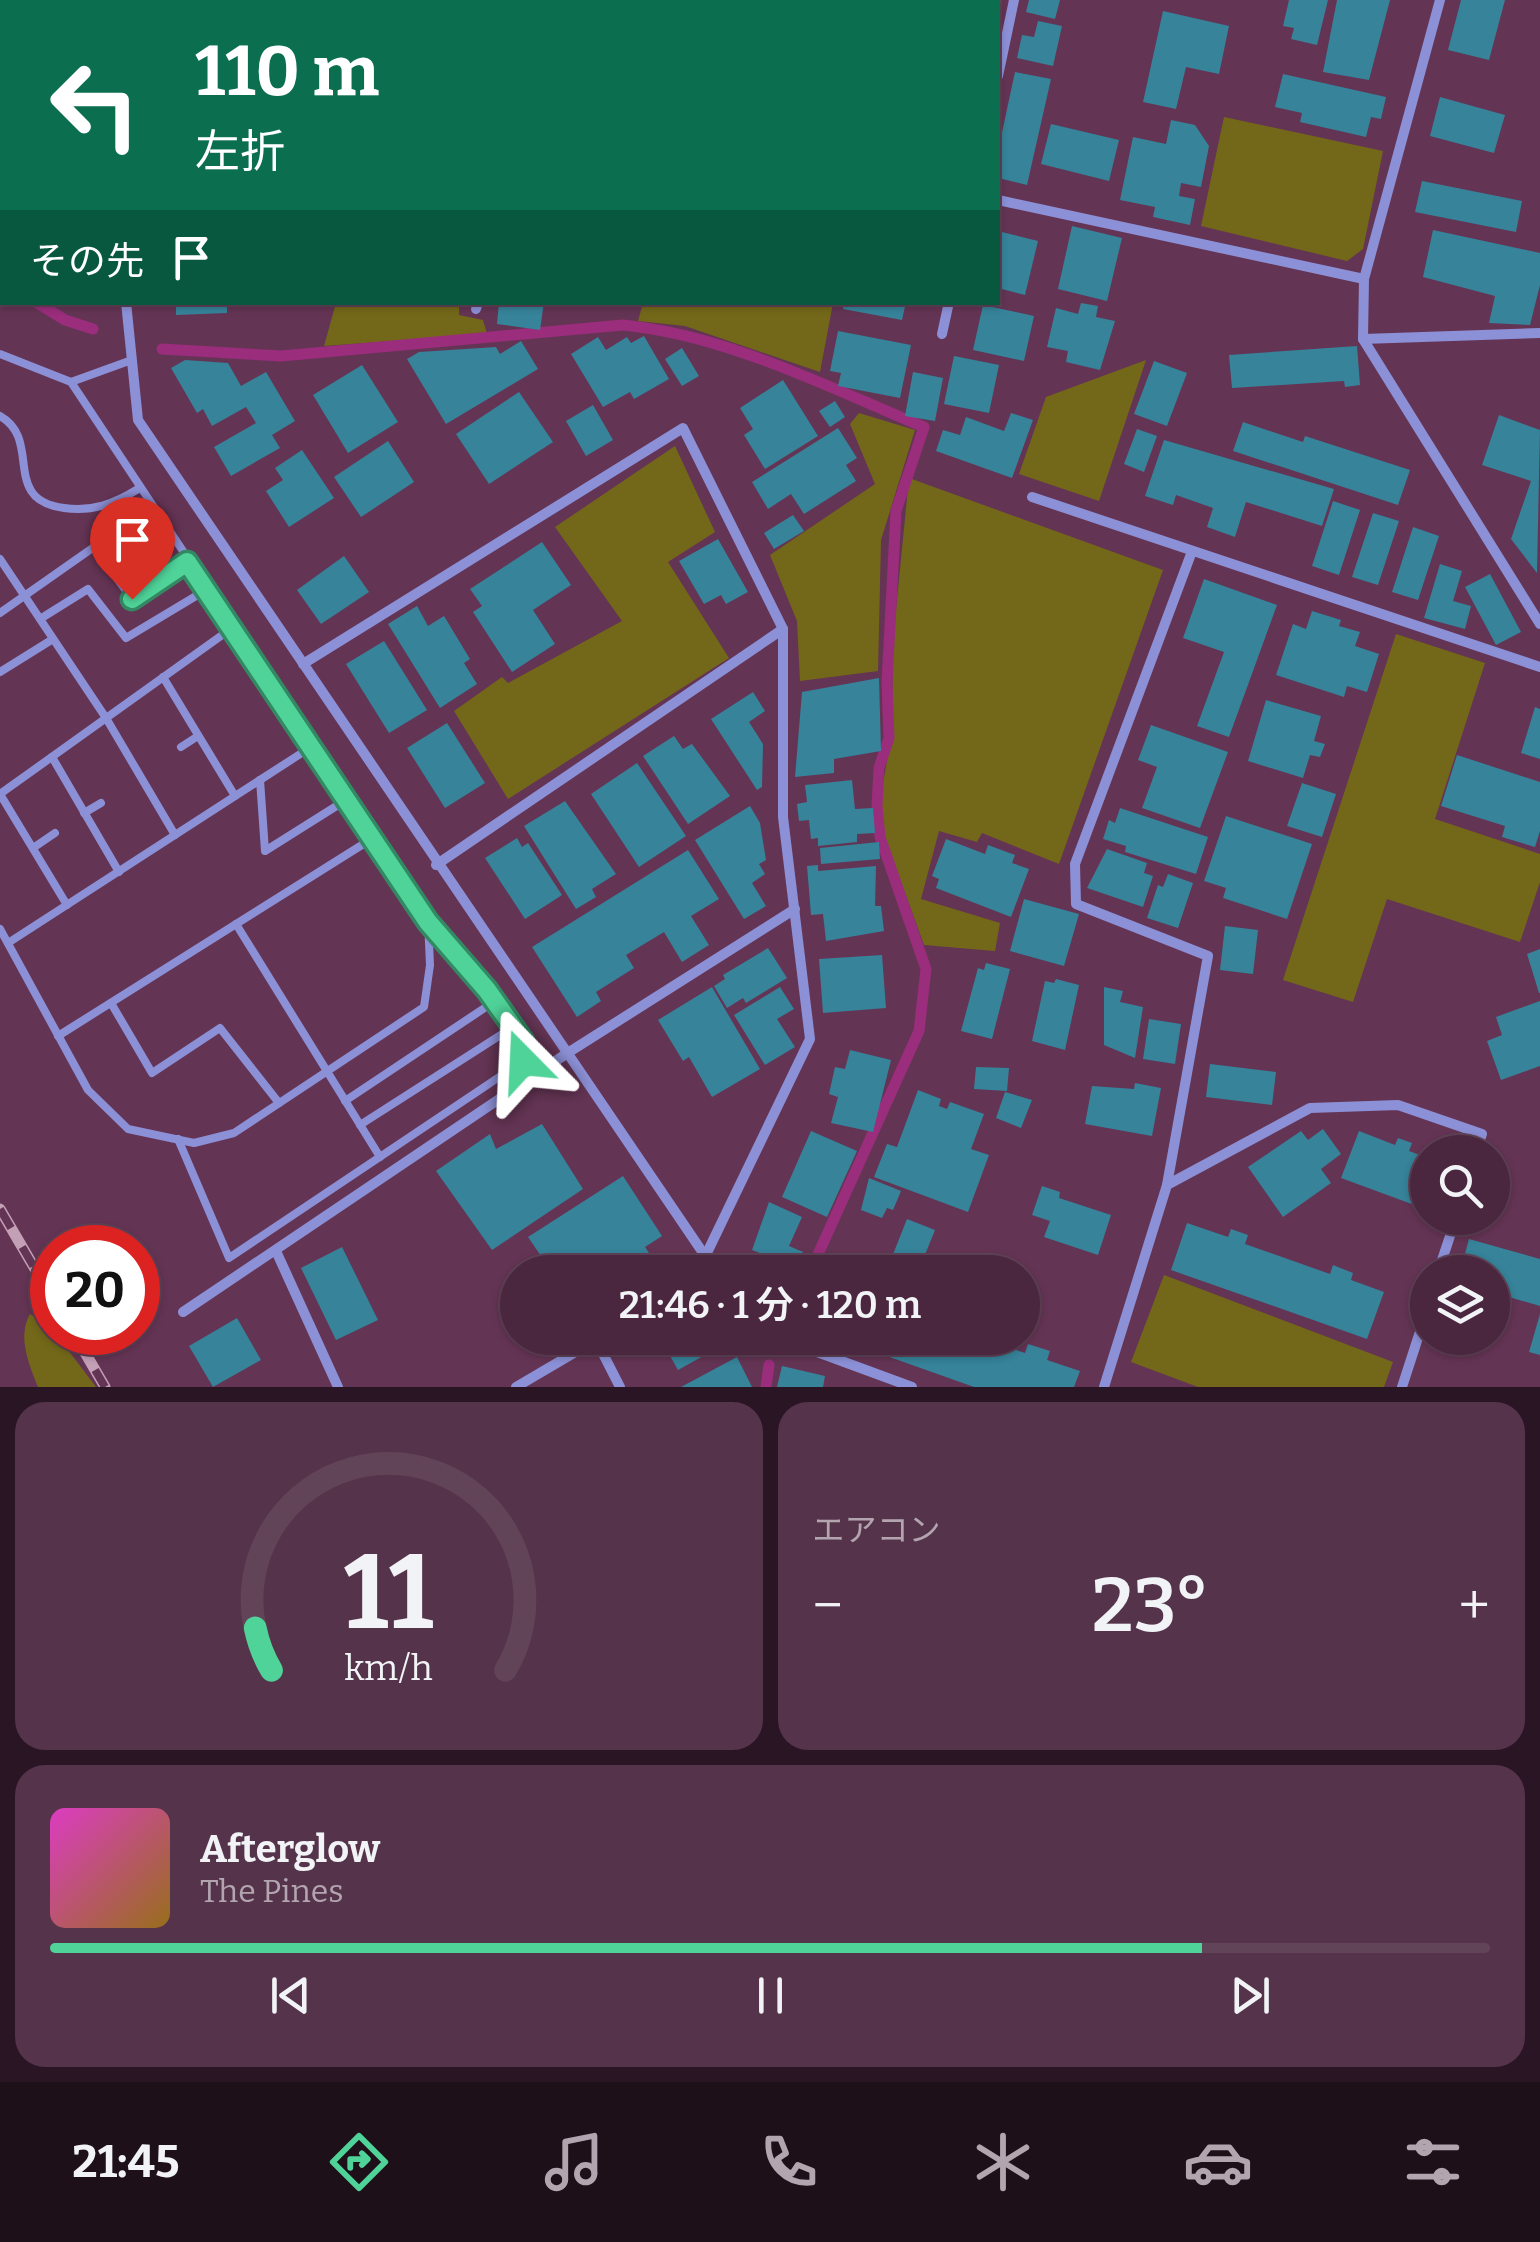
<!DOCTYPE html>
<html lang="ja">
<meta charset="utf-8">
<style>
body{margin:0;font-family:Bitter,"Noto Sans JP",serif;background:#55334a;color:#f1f3f6;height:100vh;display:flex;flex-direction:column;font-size:38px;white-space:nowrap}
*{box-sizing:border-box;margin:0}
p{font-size:32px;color:#b2a5b0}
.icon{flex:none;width:55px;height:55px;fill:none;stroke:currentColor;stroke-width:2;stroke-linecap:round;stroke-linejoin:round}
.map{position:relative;height:1387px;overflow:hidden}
.sheet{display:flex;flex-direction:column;gap:15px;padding:15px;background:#291523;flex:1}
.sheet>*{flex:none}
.top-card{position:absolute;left:0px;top:0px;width:1000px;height:305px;box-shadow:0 2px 8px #0004,0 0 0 2px #624459;background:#0b6e4f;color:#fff;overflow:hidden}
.fabs{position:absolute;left:1410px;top:1135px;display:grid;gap:20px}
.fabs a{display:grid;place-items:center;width:100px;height:100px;border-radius:50%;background:#4b273f;box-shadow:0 2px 8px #0004,0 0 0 2px #624459;font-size:50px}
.speed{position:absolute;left:30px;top:1225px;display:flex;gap:20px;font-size:50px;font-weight:700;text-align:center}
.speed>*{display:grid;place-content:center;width:130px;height:130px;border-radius:50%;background:#4b273f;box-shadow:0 2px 8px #0004,0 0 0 2px #624459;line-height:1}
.speed .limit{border:15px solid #d22;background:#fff;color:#111}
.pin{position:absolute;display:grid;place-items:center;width:85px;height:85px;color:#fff;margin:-102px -42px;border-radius:50% 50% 50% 0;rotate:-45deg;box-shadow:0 0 10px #0007}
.pin .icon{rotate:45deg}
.me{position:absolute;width:110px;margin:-55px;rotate:339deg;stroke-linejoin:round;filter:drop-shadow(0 0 8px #0008)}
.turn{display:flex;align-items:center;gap:35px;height:210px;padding:0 30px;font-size:45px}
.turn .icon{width:130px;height:130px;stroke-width:2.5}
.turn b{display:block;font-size:70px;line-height:85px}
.then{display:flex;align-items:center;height:95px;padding:0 30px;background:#0003;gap:20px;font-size:38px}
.big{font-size:75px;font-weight:600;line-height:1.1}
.sheet .widget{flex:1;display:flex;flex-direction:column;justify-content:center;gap:15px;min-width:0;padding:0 35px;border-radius:30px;background:#55334a}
.sheet .dial{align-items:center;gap:0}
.dial svg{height:260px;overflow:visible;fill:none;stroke:#624459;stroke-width:7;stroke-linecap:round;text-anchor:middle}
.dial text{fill:#f1f3f6;stroke:none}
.song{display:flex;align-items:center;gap:30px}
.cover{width:120px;height:120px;border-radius:15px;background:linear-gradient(135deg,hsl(310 70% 55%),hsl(40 70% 35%))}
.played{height:10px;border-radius:5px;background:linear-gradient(90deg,#4fd399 80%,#624459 80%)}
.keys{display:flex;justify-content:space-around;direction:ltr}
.heat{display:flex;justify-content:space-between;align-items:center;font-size:55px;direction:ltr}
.sheet .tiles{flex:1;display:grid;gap:15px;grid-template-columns:1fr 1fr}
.widget:last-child{grid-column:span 2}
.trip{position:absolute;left:500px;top:1255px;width:540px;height:100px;border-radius:50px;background:#4b273f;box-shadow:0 2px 8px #0004,0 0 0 2px #624459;font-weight:600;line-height:100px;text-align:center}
.menu{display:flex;height:160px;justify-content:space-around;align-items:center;background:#1e1019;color:#b2a5b0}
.menu .icon{width:70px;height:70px}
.menu .current{color:#4fd399}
.menu b{font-size:45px;color:#f1f3f6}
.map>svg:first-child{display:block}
.green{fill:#736819}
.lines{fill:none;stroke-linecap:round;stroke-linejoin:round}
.stream{stroke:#9a2d7c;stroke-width:11}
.building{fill:#36839a}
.service{stroke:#8c90d6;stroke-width:8}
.minor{stroke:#8c90d6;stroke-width:10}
.rail-casing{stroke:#c4a0b6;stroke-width:11}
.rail{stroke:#643454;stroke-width:8;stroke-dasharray:22;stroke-linecap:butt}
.route-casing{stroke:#338963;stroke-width:25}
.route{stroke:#4fd399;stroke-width:18}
</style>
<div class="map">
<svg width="1540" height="1387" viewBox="0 0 1540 1387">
<rect width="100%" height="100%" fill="#643454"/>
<g class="green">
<polygon points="1224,117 1383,151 1363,249 1347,261 1201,226"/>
<polygon points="336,303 459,303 459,315 483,320 487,334 324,346"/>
<polygon points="643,303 643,302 833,303 820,372 685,326 638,321"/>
<polygon points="1146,360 1099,501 1019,474 1046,397"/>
<polygon points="859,413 915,430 881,540 878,671 800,681 797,621 770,555 875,484 850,424"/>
<polygon points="675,446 715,532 668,562 729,658 508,799 454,711 502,677 508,683 622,621 555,527"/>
<polygon points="909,478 1163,570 1059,864 982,833 977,842 939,831 921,899 1000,923 995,951 924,945 884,835 881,794 892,734 893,640"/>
<polygon points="1396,634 1485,663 1435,819 1540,854 1540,882 1520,942 1387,899 1353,1002 1283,980"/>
<polygon points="1164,1275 1393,1362 1384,1387 1198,1387 1131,1362"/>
<path d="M30,1314L50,1326L96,1387H38C29,1364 17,1337 30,1314Z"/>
</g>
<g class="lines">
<g class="stream">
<polyline points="0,274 2,277"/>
<polyline points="36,302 65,320 93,329"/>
<path d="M162,349L281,356L623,325C726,335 828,387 924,427L896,511L887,682L889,738L879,768L877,806L880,837L926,969L919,1031L810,1272"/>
<polyline points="766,1387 769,1365"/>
</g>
</g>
<g class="building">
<polygon points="1029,0 1060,0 1055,19 1026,12"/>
<polygon points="1289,0 1328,0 1317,45 1291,39 1294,28 1283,26"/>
<polygon points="1337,0 1390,0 1369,80 1323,72"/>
<polygon points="1461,0 1505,0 1489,60 1448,50"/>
<polygon points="1163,11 1229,26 1219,74 1186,67 1176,109 1143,102"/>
<polygon points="1038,21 1062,26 1053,66 1017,58 1022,35 1034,37"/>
<polygon points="1015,72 1051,79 1027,185 998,178 998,151"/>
<polygon points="1283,74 1386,97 1381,119 1371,117 1366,137 1300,122 1302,113 1275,107"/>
<polygon points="1440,97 1505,115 1494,153 1430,136"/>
<polygon points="1171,120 1195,125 1209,146 1201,187 1181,183 1179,196 1195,199 1190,225 1153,217 1155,207 1120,200 1133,137 1166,144"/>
<polygon points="1051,124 1119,140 1109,181 1041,164"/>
<polygon points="1422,181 1522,201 1516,232 1415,212"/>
<polygon points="1072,226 1122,238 1107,301 1058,289"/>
<polygon points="1433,230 1540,253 1540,285 1530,325 1489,323 1495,296 1423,277"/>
<polygon points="998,231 1038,241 1025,295 998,288"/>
<polygon points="176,302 227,302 227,313 176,315"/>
<polygon points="499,302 544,302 540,330 497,324"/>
<polygon points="845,302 906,302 902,320 843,309"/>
<polygon points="1081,303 1098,306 1096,317 1115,321 1100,370 1066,362 1068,351 1047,347 1056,308 1078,314"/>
<polygon points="983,305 1034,316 1024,361 973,350"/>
<polygon points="838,331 911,345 900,398 838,386 841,373 830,371"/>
<polygon points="644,336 669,379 634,399 630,392 603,407 571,354 598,337 606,350 627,337 631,343"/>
<polygon points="521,341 538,369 446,424 407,359 419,352 496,347 500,354"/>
<polygon points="1357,346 1360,385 1345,387 1344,381 1232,388 1229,355"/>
<polygon points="682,348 699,376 682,386 665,359"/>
<polygon points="954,356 999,365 989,413 944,404"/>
<polygon points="185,360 228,363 241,386 266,372 295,421 272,435 280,448 231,476 214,447 256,423 246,407 212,426 203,409 197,413 171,368"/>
<polygon points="1154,361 1187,373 1167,426 1134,414"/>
<polygon points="362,365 398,422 348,453 313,395"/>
<polygon points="913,372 943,378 935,421 905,416"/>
<polygon points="783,380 818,436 765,469 744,435 753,429 740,408"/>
<polygon points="519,392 553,442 489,484 456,434"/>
<polygon points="835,401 845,417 830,427 819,411"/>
<polygon points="593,405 613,440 586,456 566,421"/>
<polygon points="1011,413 1033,420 1012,478 936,451 943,430 960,435 966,417 1004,431"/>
<polygon points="1499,415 1540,430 1537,573 1511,539 1531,481 1482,465"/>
<polygon points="1243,422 1303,442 1305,436 1410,470 1398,505 1233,451"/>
<polygon points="838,428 857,458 846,465 856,481 804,514 791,494 768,509 752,482"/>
<polygon points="1137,429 1157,436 1144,472 1124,464"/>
<polygon points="1164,440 1334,489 1322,526 1246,502 1235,537 1207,527 1213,508 1176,495 1173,505 1145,496"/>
<polygon points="388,441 414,482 361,517 334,477"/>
<polygon points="302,450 334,498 289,527 266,491 283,480 275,468"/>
<polygon points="1333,501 1360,510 1339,575 1312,566"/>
<polygon points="1373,513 1399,521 1378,585 1352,577"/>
<polygon points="793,515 804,531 774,549 764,533"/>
<polygon points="1413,527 1439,536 1418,600 1392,592"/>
<polygon points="718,539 748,592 726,604 721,595 704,604 679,561"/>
<polygon points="542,542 571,585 533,610 555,644 512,672 473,612 482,606 470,589"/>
<polygon points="344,556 369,592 321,624 297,590"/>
<polygon points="1440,564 1462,571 1453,601 1471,606 1465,629 1424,618"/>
<polygon points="1490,574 1521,632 1496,645 1465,587"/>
<polygon points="1204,579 1277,605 1229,737 1197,726 1224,652 1183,638"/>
<polygon points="417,606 428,626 444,616 470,659 464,663 477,684 440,708 388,624"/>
<polygon points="1312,611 1341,620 1339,626 1360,632 1355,646 1379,654 1367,692 1347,686 1344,697 1276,675 1293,624 1306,629"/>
<polygon points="384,641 427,710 389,733 346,664"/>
<polygon points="879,678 881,751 834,759 834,773 795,777 802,692"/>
<polygon points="753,692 765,711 749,722 763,744 762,787 757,790 711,719"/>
<polygon points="1266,700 1321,716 1314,741 1325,744 1320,757 1310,755 1303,778 1248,761"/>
<polygon points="1535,707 1540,709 1540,759 1521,753"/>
<polygon points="447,723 485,783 445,808 407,748"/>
<polygon points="1151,725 1228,752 1200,828 1142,808 1157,767 1138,760"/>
<polygon points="674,736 683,749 692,744 730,796 688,824 643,756"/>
<polygon points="1457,755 1540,782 1540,831 1535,847 1502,837 1505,826 1441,806"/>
<polygon points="637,763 686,836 639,867 591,794"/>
<polygon points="852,780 855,809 873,808 875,833 857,834 857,842 818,846 818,838 811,839 809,820 799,821 797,804 807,802 805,785"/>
<polygon points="1302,783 1336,794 1322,837 1287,826"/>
<polygon points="565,801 616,874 592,889 596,897 576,909 524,826"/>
<polygon points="750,806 760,823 766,860 759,864 765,874 752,883 766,906 744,919 695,840"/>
<polygon points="1120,808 1208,837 1196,874 1125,852 1126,846 1103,839 1109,820 1115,823"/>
<polygon points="1226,816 1312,844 1287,919 1223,898 1226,888 1204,881"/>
<polygon points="517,838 522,847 528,843 562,895 525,919 485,858"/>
<polygon points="946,839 985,854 988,845 1015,855 1012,863 1029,869 1011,917 936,888 939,879 932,876"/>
<polygon points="879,842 880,859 821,864 820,848"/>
<polygon points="1107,849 1147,863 1144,873 1153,876 1143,907 1087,888"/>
<polygon points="688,850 719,899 691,916 709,945 682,962 664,932 626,955 634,968 596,992 601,1001 577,1017 532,947"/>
<polygon points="818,865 818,871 876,866 875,906 881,906 884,931 826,941 823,914 811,915 807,866"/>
<polygon points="1168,874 1193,883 1178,928 1147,918 1158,885 1163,887"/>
<polygon points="1024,899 1079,914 1064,966 1010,951"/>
<polygon points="1225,926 1258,930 1253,974 1220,970"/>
<polygon points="768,948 787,978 746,1003 743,998 727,1008 714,986 725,979 723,975"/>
<polygon points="1540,949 1540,993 1539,993 1527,954"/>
<polygon points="882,955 886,1008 823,1013 819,959"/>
<polygon points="986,963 1010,969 992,1039 961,1031 978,968 984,970"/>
<polygon points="1056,979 1079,985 1065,1050 1032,1041 1045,981 1054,983"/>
<polygon points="712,987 760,1069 712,1097 689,1057 683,1061 658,1020"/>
<polygon points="780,987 794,1009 777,1019 795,1047 765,1065 734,1015"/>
<polygon points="1104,987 1123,991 1120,1002 1143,1007 1135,1058 1104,1045"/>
<polygon points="1540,1001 1540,1066 1501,1080 1487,1041 1502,1035 1496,1017"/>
<polygon points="1149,1019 1181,1024 1175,1064 1143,1059"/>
<polygon points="850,1050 891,1060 873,1132 831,1123 838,1097 829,1094 835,1067 845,1069"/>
<polygon points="1210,1064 1276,1072 1272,1105 1206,1097"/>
<polygon points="976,1067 1009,1068 1007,1091 974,1089"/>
<polygon points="1135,1083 1161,1088 1152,1136 1085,1124 1092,1086 1134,1089"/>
<polygon points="918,1090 941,1099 939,1106 947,1109 950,1102 984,1114 971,1149 989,1155 968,1212 874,1177 887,1144 897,1147"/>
<polygon points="1005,1092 1032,1100 1021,1128 996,1118"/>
<polygon points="542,1124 583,1189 492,1250 436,1171 490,1134 496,1149"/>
<polygon points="1323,1129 1341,1154 1321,1169 1331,1183 1283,1217 1248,1167 1301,1131 1308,1140"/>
<polygon points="811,1131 857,1151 827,1217 782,1197"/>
<polygon points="1359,1131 1395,1145 1398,1138 1412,1143 1409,1151 1428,1158 1428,1210 1341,1178"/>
<polygon points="623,1176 662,1236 645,1247 653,1259 633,1272 624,1272 619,1266 608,1272 552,1272 528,1237"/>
<polygon points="869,1178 901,1191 893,1210 887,1208 882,1218 861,1210"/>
<polygon points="1042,1186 1060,1192 1059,1198 1111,1215 1098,1255 1044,1237 1050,1221 1032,1215"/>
<polygon points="769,1202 802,1217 789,1246 803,1252 794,1272 761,1272 768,1256 752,1250"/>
<polygon points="907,1219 935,1230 918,1272 888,1267"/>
<polygon points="1187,1223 1228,1237 1231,1229 1248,1235 1245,1244 1330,1274 1333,1265 1353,1273 1351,1280 1384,1292 1367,1339 1171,1270"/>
<polygon points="1469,1239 1540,1259 1540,1306 1492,1292 1492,1272 1460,1272"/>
<polygon points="342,1247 378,1320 336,1340 301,1268"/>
<polygon points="1540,1314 1540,1355 1529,1352"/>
<polygon points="237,1318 261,1360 213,1387 189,1346"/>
<polygon points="660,1338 719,1338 723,1345 678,1370"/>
<polygon points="871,1338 981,1338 1025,1353 1028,1344 1050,1351 1047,1360 1080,1371 1074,1387 974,1387 867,1349"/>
<polygon points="737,1357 752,1387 681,1387"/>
<polygon points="782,1366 825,1376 823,1387 777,1387"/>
</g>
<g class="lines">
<g class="service">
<path d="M0,354L71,382L428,921C458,956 523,1016 523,1061L229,1258L178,1139"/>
<polyline points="71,382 129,361"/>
<path d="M0,416C43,440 0,500 64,508C92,512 114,504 138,489"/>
<polyline points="0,559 106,718 175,835"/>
<polyline points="0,613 94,547 132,599 187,562"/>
<polyline points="40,619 88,589 126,638 206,590"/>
<polyline points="0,672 53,639"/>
<polyline points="163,677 235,796"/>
<polyline points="181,747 198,736"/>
<polyline points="52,757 119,872"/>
<polyline points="260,780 265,851 346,800"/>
<polyline points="84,813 101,803"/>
<polyline points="33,848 55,833"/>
<polyline points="67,905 0,794 232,628"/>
<polyline points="236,924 380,1157"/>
<polyline points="0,929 88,1090 128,1129 194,1143 234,1133 424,1007 430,965 428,921"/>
<polyline points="8,943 311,747"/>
<polyline points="111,1003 152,1073 220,1028 279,1103"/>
<polyline points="58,1036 373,838"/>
<polyline points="345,1101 495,1001"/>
<polyline points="360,1125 513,1027"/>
</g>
<g class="minor">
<polyline points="107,0 107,2"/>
<polyline points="1440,0 1364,279 1363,339 1540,624"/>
<polyline points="998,76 1014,0"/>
<polyline points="998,200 1364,279"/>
<polyline points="126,302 138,420 716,1272"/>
<polyline points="476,309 478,302"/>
<polyline points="942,334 949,302"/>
<polyline points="1363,339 1540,333"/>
<polyline points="1032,497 1540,667"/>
<polyline points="303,664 683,428 783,629 783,817 810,1039 704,1259 685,1272"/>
<polyline points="436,865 783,629"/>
<polyline points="1167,1185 1208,956 1076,904 1075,864 1191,554"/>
<polyline points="276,1251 338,1387"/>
<polyline points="1438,1272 1456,1218"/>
<polyline points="183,1312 566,1054 795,909"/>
<polyline points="779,1338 912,1387"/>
<polyline points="516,1387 596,1340 620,1387"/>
<polyline points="1104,1387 1167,1185 1310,1108 1398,1105 1482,1134 1476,1152"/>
<polyline points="1402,1387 1428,1307"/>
</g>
<g class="rail-casing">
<g id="rail">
<polyline points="0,1209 52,1298"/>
<polyline points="73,1332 105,1387"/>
</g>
</g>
<use href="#rail" class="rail"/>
</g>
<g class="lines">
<g class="route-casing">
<polyline id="route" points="132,599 187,562 428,922 487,990 523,1041 523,1061"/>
</g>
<use href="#route" class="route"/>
</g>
</svg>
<div class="fabs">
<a><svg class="icon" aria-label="search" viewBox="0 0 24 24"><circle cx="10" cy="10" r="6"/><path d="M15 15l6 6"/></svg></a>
<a><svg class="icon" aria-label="layers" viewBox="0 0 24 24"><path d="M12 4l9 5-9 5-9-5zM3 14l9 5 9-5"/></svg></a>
</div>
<div class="speed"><div class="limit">20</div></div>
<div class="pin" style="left:132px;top:599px;background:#d93025"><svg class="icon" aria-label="arrive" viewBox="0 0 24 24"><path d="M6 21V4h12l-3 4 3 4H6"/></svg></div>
<svg class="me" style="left:523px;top:1061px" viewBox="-20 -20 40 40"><path d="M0-17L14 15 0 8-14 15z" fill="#4fd399" stroke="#fff" stroke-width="4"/></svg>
<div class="trip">21:46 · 1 分 · 120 m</div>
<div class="top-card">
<div class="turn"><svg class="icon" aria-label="left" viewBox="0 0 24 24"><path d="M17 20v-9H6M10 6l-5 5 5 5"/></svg><div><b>110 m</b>左折</div></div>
<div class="then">その先<svg class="icon" aria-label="arrive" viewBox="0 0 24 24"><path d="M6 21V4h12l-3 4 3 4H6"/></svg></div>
</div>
</div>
<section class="sheet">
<div class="tiles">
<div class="widget dial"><svg viewBox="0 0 100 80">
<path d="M14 69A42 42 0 1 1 86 69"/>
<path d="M14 69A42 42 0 0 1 9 56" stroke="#4fd399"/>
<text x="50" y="56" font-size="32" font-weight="700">11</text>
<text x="50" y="72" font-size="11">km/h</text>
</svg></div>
<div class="widget"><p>エアコン</p>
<div class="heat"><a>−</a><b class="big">23°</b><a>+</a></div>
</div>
<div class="widget">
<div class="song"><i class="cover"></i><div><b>Afterglow</b><p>The Pines</p></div></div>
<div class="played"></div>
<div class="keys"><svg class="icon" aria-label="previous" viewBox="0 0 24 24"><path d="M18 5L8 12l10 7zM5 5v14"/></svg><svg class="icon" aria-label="pause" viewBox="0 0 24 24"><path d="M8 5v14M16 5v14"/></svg><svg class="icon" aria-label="next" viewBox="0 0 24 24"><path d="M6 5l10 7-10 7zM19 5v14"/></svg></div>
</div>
</div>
</section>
<nav class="menu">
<b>21:45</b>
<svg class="icon current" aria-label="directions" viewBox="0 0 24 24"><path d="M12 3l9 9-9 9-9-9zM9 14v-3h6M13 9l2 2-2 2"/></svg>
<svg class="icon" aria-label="music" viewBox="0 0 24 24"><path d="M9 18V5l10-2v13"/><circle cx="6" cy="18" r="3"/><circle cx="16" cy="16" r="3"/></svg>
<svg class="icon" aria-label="phone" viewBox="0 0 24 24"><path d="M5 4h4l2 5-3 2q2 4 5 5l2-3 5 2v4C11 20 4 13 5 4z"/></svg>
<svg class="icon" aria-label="climate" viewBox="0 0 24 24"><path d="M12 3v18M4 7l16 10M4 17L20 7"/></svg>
<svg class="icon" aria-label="car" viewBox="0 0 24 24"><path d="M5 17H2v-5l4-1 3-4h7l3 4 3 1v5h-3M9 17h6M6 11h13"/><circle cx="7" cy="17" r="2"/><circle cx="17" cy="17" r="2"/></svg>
<svg class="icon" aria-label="filters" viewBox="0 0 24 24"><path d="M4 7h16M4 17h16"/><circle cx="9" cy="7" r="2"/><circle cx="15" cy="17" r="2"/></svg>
</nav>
